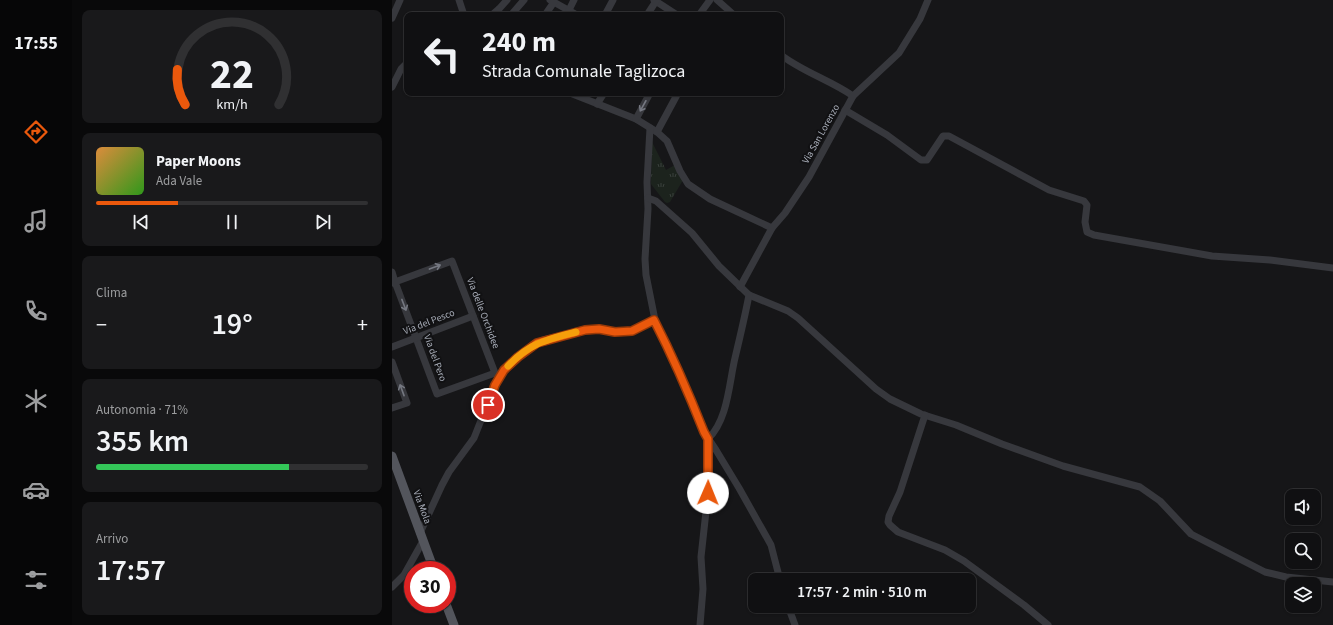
<!DOCTYPE html>
<html lang="it">
<meta charset="utf-8">
<style>
body{margin:0;font-family:"Source Sans 3",sans-serif;background:#19191b;color:#f1f3f6;height:100vh;display:flex;flex-direction:column;font-size:15px;white-space:nowrap}
*{box-sizing:border-box;margin:0}
p{font-size:13px;color:#9c9d9f}
.icon{flex:none;width:22px;height:22px;fill:none;stroke:currentColor;stroke-width:2;stroke-linecap:round;stroke-linejoin:round}
.map{position:relative;flex:1;overflow:hidden}
.side{display:flex;flex-direction:column;gap:10px;padding:10px;background:#09090a;width:320px}
.side>*{flex:none}
.guide{position:absolute;left:12px;top:12px;width:380px;height:84px;border-radius:8px;box-shadow:0 1px 3px #0004,0 0 0 1px #303032;background:#101012;color:#f1f3f6;overflow:hidden}
.fabs{position:absolute;left:893px;top:489px;display:grid;gap:8px}
.fabs a{display:grid;place-items:center;width:36px;height:36px;border-radius:8px;background:#101012;box-shadow:0 1px 3px #0004,0 0 0 1px #303032;font-size:20px}
.speed{position:absolute;left:12px;top:561px;display:flex;gap:8px;font-size:20px;font-weight:700;text-align:center}
.speed>*{display:grid;place-content:center;width:52px;height:52px;border-radius:50%;background:#101012;box-shadow:0 1px 3px #0004,0 0 0 1px #303032;line-height:1}
.speed .limit{border:6px solid #d22;background:#fff;color:#111}
.pin{position:absolute;display:grid;place-items:center;width:34px;height:34px;color:#fff;margin:-17px;border:2px solid #fff;border-radius:50%;box-shadow:0 1px 4px #0007}
.me{position:absolute;width:44px;margin:-22px;rotate:1deg;stroke-linejoin:round;filter:drop-shadow(0 0 3px #0008)}
.turn{display:flex;align-items:center;gap:14px;height:84px;padding:0 12px;font-size:18px}
.turn .icon{width:52px;height:52px;stroke-width:2.5}
.turn b{display:block;font-size:28px;line-height:34px}
.big{font-size:30px;font-weight:600;line-height:1.1}
.side .tile{flex:1;display:flex;flex-direction:column;justify-content:center;gap:6px;min-width:0;padding:0 14px;border-radius:8px;background:#19191b}
.side .dial{align-items:center;gap:0}
.dial svg{height:104px;overflow:visible;fill:none;stroke:#303032;stroke-width:7;stroke-linecap:round;text-anchor:middle}
.dial text{fill:#f1f3f6;stroke:none}
.song{display:flex;align-items:center;gap:12px}
.cover{width:48px;height:48px;border-radius:6px;background:linear-gradient(135deg,hsl(30 70% 55%),hsl(110 70% 35%))}
.played{height:4px;border-radius:2px;background:linear-gradient(90deg,#ea580c 30%,#303032 30%)}
.keys{display:flex;justify-content:space-around;direction:ltr}
.heat{display:flex;justify-content:space-between;align-items:center;font-size:22px;direction:ltr}
.charge{height:6px;border-radius:3px;background:linear-gradient(90deg,#34c759 71%,#303032 0)}
.trip{position:absolute;left:356px;top:573px;width:228px;height:40px;border-radius:8px;background:#101012;box-shadow:0 1px 3px #0004,0 0 0 1px #303032;font-weight:600;line-height:40px;text-align:center}
main{display:flex;flex:1;min-height:0}
.tab-bar{display:flex;flex-direction:column;width:72px;justify-content:space-around;align-items:center;background:#060607;color:#9c9d9f}
.tab-bar .icon{width:28px;height:28px}
.tab-bar .current{color:#ea580c}
.tab-bar b{font-size:18px;color:#f1f3f6}
.map>svg:first-child{display:block}
.park{fill:url(#park-tufts)}
.lines{fill:none;stroke-linecap:round;stroke-linejoin:round}
.minor{stroke:#37383d;stroke-width:7}
.major{stroke:#53555c;stroke-width:9}
.oneway{stroke:#757881}
.route-casing{stroke:#983908;stroke-width:10}
.route{stroke:#ea580c;stroke-width:7}
.slow{stroke:#f59e0b;stroke-width:7}
.labels{text-anchor:middle;dominant-baseline:central;stroke-width:4;stroke-linejoin:round;paint-order:stroke}
.street-label{font-size:10px;fill:#a8adb8;stroke:#111113}
</style>
<main>
<nav class="tab-bar">
<b>17:55</b>
<svg class="icon current" aria-label="directions" viewBox="0 0 24 24"><path d="M12 3l9 9-9 9-9-9zM9 14v-3h6M13 9l2 2-2 2"/></svg>
<svg class="icon" aria-label="music" viewBox="0 0 24 24"><path d="M9 18V5l10-2v13"/><circle cx="6" cy="18" r="3"/><circle cx="16" cy="16" r="3"/></svg>
<svg class="icon" aria-label="phone" viewBox="0 0 24 24"><path d="M5 4h4l2 5-3 2q2 4 5 5l2-3 5 2v4C11 20 4 13 5 4z"/></svg>
<svg class="icon" aria-label="climate" viewBox="0 0 24 24"><path d="M12 3v18M4 7l16 10M4 17L20 7"/></svg>
<svg class="icon" aria-label="car" viewBox="0 0 24 24"><path d="M5 17H2v-5l4-1 3-4h7l3 4 3 1v5h-3M9 17h6M6 11h13"/><circle cx="7" cy="17" r="2"/><circle cx="17" cy="17" r="2"/></svg>
<svg class="icon" aria-label="filters" viewBox="0 0 24 24"><path d="M4 7h16M4 17h16"/><circle cx="9" cy="7" r="2"/><circle cx="15" cy="17" r="2"/></svg>
</nav>
<section class="side">
<div class="tile dial"><svg viewBox="0 0 100 80">
<path d="M14 69A42 42 0 1 1 86 69"/>
<path d="M14 69A42 42 0 0 1 8 42" stroke="#ea580c"/>
<text x="50" y="56" font-size="32" font-weight="700">22</text>
<text x="50" y="72" font-size="11">km/h</text>
</svg></div>
<div class="tile">
<div class="song"><i class="cover"></i><div><b>Paper Moons</b><p>Ada Vale</p></div></div>
<div class="played"></div>
<div class="keys"><svg class="icon" aria-label="previous" viewBox="0 0 24 24"><path d="M18 5L8 12l10 7zM5 5v14"/></svg><svg class="icon" aria-label="pause" viewBox="0 0 24 24"><path d="M8 5v14M16 5v14"/></svg><svg class="icon" aria-label="next" viewBox="0 0 24 24"><path d="M6 5l10 7-10 7zM19 5v14"/></svg></div>
</div>
<div class="tile"><p>Clima</p>
<div class="heat"><a>−</a><b class="big">19°</b><a>+</a></div>
</div>
<div class="tile"><p>Autonomia · 71%</p><b class="big">355 km</b><div class="charge"></div></div>
<div class="tile"><p>Arrivo</p><b class="big">17:57</b></div>
</section>
<div class="map">
<svg width="941" height="625" viewBox="0 0 941 625">
<defs>
<pattern id="park-tufts" width="24" height="20" patternUnits="userSpaceOnUse"><rect width="24" height="20" fill="#1c231d"/><path d="M3 7l-1-3M5 7V3M7 7l1-3M15 17l-1-3M17 17v-4M19 17l1-3" fill="none" stroke="#3a403c"/></pattern>
</defs>
<rect width="100%" height="100%" fill="#161618"/>
<polygon class="park" points="260,142 274,170 283,165 291,180 278,202 275,203 273,202 259,184"/>
<g class="lines">
<g class="minor">
<polyline points="67,0 72,15"/>
<polyline points="158,0 185,15"/>
<polyline points="262,0 285,15"/>
<polyline points="325,0 342,15"/>
<polyline points="107,9 115,0"/>
<polyline points="177,10 182,0"/>
<polyline points="100,15 107,9 104,15"/>
<polyline points="119,15 132,0"/>
<polyline points="153,15 162,2"/>
<polyline points="213,15 221,0"/>
<polyline points="255,15 264,1"/>
<polyline points="307,15 318,0"/>
<polyline points="0,18 8,0"/>
<path d="M389,55C411,72 438,80 461,96"/>
<polyline points="0,87 9,69 15,63"/>
<polyline points="178,93 244,119 265,132 275,141 288,171 296,184 318,199 380,228"/>
<polyline points="205,104 212,93"/>
<polyline points="453,110 495,135 529,160 535,160 551,136 557,136 657,190 692,201 695,205 693,222 695,232 702,235 820,256 878,260 941,268"/>
<polyline points="244,119 258,93"/>
<polyline points="258,128 255,182 256,209 253,259 254,275 263,320 274,345 282,359 312,432 324,450 347,488 379,545 388,580"/>
<polyline points="265,132 286,93"/>
<polyline points="256,198 264,201 300,233 327,266 357,295 396,311 406,318 484,389 498,399 529,414 564,425 610,444 671,466 748,487 768,501 799,534 873,572 894,577 941,582"/>
<polyline points="0,272 3,282 45,394 103,373 60,261 3,282 0,283"/>
<polyline points="348,287 380,228 393,213 417,177 461,96 507,53 528,19 536,0"/>
<polyline points="0,347 81,316"/>
<polyline points="0,362 15,403 0,408"/>
<polyline points="533,415 508,492 497,516 496,522 498,525 506,532 553,550 572,561 632,605 656,625"/>
<polyline points="28,533 50,485 57,472 82,438 103,385 108,376 117,365 137,348 151,340 199,329 223,332 240,331 263,320"/>
<polyline points="0,587 12,575 31,541"/>
<polyline points="396,606 403,625"/>
<path d="M308,625L311,589L309,557L316,493V439C336,420 337,383 343,358C348,337 353,316 357,295"/>
</g>
<g class="major">
<polyline points="0,456 42,570"/>
<polyline points="54,604 62,625"/>
</g>
</g>
<defs><path id="oneway-shaft" d="M-6 0H5M1.5-3L5.5 0L1.5 3" fill="none" stroke-width="1.6" stroke-linecap="round" stroke-linejoin="round"/></defs>
<g class="oneway">
<use href="#oneway-shaft" transform="translate(251 106) rotate(119)"/>
<use href="#oneway-shaft" transform="translate(43 267) rotate(-20)"/>
<use href="#oneway-shaft" transform="translate(12 305) rotate(69)"/>
<use href="#oneway-shaft" transform="translate(10 390) rotate(-110)"/>
</g>
<g class="lines">
<g class="route-casing">
<path id="route" d="M96,405L103,385L112,370L126,357L145,343L193,330L207,329L223,332L240,331L262,320C281,357 297,394 312,432L316,439V493"/>
</g>
<use href="#route" class="route"/>
<path class="slow" d="M116,366C138,343 153,340 184,332"/>
</g>
<g class="labels">
<g class="street-label">
<text transform="translate(429 134) rotate(-61)">Via San Lorenzo</text>
<text transform="translate(91 313) rotate(69)">Via delle Orchidee</text>
<text transform="translate(37 322) rotate(-21)">Via del Pesco</text>
<text transform="translate(43 358) rotate(70)">Via del Pero</text>
<text transform="translate(30 507) rotate(70)">Via Mola</text>
</g>
</g>
</svg>
<div class="fabs">
<a><svg class="icon" aria-label="sound" viewBox="0 0 24 24"><path d="M4 9h4l5-4v14l-5-4H4zM17 9q2 3 0 6"/></svg></a>
<a><svg class="icon" aria-label="search" viewBox="0 0 24 24"><circle cx="10" cy="10" r="6"/><path d="M15 15l6 6"/></svg></a>
<a><svg class="icon" aria-label="layers" viewBox="0 0 24 24"><path d="M12 4l9 5-9 5-9-5zM3 14l9 5 9-5"/></svg></a>
</div>
<div class="speed"><div class="limit">30</div></div>
<div class="pin" style="left:96px;top:405px;background:#d93025"><svg class="icon" aria-label="arrive" viewBox="0 0 24 24"><path d="M6 21V4h12l-3 4 3 4H6"/></svg></div>
<svg class="me" style="left:316px;top:493px" viewBox="-20 -20 40 40"><circle r="19" fill="#fff"/><path d="M0-13L10 11 0 6-10 11z" fill="#ea580c"/></svg>
<div class="trip">17:57 · 2 min · 510 m</div>
<div class="guide">
<div class="turn"><svg class="icon" aria-label="left" viewBox="0 0 24 24"><path d="M17 20v-9H6M10 6l-5 5 5 5"/></svg><div><b>240 m</b>Strada Comunale Taglizoca</div></div>
</div>
</div>
</main>
